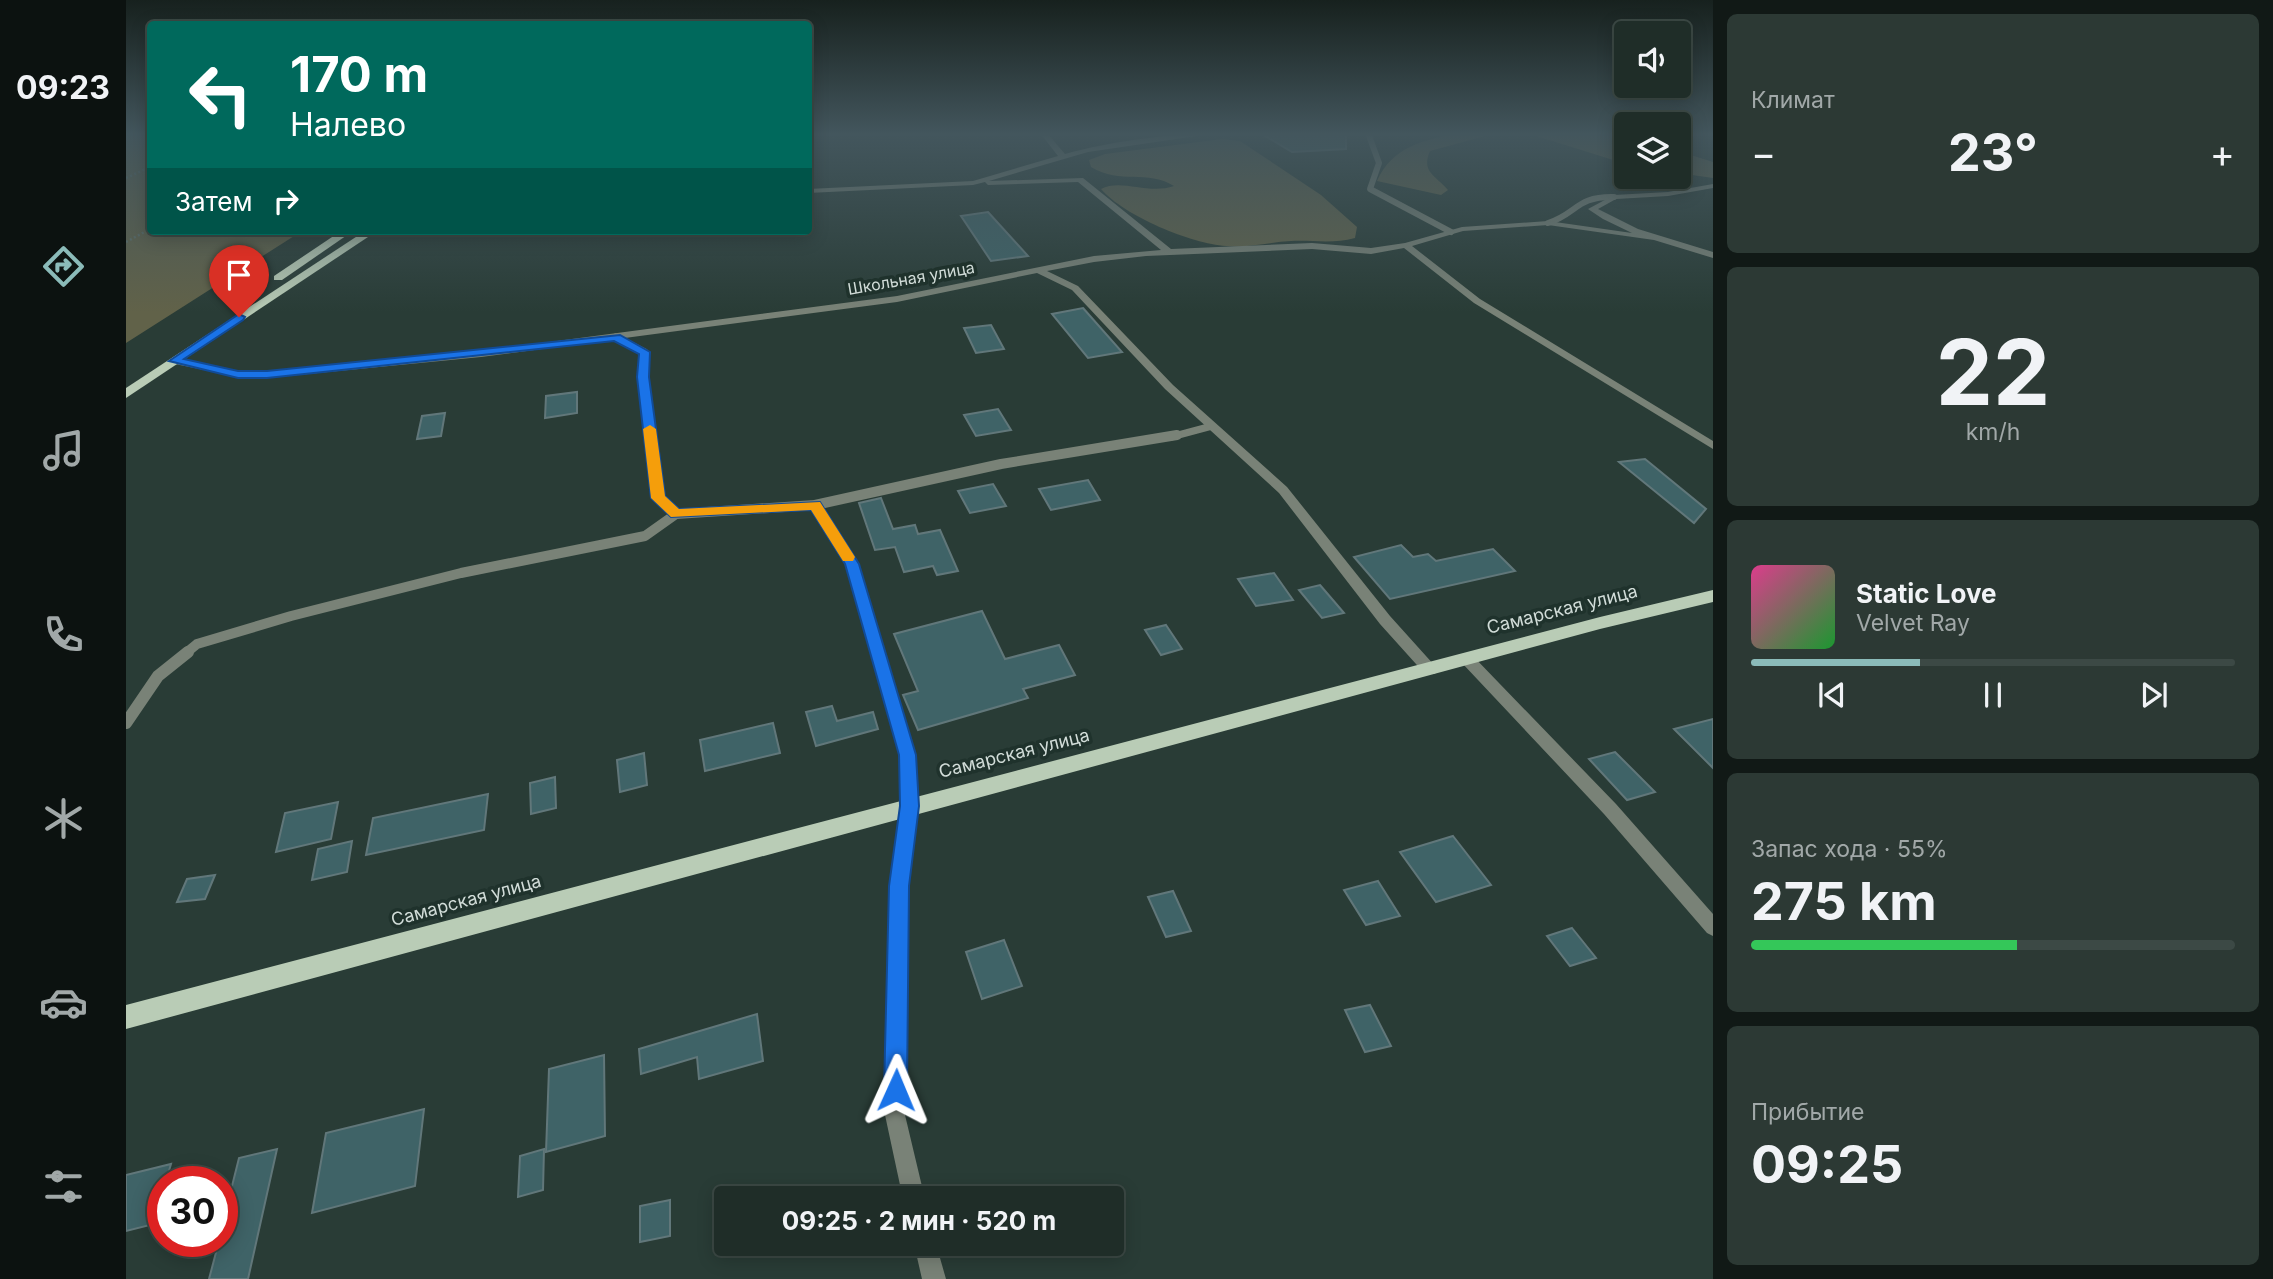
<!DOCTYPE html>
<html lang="ru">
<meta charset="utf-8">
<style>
body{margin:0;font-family:Inter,sans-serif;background:#2c3934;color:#f1f3f6;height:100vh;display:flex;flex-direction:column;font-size:26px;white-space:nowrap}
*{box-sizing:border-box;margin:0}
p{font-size:23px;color:#a1a8a8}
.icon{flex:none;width:38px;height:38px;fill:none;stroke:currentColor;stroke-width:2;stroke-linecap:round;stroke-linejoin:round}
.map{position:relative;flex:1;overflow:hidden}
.details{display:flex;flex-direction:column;gap:14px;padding:14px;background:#111916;width:560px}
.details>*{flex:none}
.banner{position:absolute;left:21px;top:21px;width:665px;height:214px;border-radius:7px;box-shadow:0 4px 18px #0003,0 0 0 2px #3c4945;background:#00695c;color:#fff;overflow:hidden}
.tools{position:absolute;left:1488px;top:21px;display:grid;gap:14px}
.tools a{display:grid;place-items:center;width:77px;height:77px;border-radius:7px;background:#1f2d28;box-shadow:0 4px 18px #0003,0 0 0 2px #3c4945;font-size:35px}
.speed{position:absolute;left:21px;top:1166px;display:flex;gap:14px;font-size:35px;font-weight:700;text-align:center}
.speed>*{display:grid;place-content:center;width:91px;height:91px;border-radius:50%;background:#1f2d28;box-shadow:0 4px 18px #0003,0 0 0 2px #3c4945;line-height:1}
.speed .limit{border:10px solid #d22;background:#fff;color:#111}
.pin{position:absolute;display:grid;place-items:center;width:60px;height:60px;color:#fff;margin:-72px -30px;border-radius:50% 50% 50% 0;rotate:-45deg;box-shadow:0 0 7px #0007}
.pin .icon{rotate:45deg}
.me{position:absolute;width:77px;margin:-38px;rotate:1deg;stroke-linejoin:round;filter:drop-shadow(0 0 5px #0008)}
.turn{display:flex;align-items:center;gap:24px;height:147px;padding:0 28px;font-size:32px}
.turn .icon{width:91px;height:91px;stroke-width:2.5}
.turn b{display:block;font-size:49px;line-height:60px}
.then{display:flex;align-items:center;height:66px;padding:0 28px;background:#0003;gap:14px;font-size:26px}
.big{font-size:52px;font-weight:700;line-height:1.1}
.details .tile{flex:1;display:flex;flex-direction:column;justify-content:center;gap:10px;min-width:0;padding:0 24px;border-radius:10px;background:#2c3934}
.details .dial{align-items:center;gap:0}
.dial b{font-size:91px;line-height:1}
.song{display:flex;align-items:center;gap:21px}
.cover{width:84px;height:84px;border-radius:10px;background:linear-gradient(135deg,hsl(330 70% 55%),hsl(130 70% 35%))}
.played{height:7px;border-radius:4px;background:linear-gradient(90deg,#8bbbb9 35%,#3c4945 35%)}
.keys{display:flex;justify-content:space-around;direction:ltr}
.heat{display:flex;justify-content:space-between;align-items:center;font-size:38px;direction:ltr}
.charge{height:10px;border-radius:5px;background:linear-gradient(90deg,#34c759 55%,#3c4945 0)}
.trip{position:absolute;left:588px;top:1186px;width:410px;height:70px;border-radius:7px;background:#1f2d28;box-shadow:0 4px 18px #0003,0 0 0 2px #3c4945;font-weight:700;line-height:70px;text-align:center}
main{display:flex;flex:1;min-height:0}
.tabs{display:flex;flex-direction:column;width:126px;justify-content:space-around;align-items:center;background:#0c1210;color:#a1a8a8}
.tabs .icon{width:49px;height:49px}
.tabs .selected{color:#8bbbb9}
.tabs b{font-size:32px;color:#f1f3f6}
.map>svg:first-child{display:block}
.green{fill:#616249}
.building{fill:#3f6367;stroke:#61777a;stroke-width:2}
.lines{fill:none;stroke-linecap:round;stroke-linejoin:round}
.path{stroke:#5f706a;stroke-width:2.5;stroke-dasharray:2 2.5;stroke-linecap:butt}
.service-far3{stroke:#798277;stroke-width:6}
.service-far2{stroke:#798277;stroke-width:7}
.service-far1{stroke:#798277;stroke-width:10}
.service{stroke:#798277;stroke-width:12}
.minor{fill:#798277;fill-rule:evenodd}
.primary{fill:#b9ccb6;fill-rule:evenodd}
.route{fill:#1a73e8;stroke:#114b97;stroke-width:2}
.slow{fill:#f59e0b}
.labels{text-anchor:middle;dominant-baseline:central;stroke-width:7;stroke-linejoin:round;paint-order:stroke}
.far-street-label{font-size:16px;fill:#d1dcd8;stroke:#1f322c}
.street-label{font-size:18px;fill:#d1dcd8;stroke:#1f322c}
</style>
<main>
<nav class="tabs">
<b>09:23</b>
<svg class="icon selected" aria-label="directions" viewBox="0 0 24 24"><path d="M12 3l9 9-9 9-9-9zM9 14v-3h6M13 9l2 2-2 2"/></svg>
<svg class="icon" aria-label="music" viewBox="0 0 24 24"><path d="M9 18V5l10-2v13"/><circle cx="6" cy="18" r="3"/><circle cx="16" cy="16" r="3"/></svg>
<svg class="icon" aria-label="phone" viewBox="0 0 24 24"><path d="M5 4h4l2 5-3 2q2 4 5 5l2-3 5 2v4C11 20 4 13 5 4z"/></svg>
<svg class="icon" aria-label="climate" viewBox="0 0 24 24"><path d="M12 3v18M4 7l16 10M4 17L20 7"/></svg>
<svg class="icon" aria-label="car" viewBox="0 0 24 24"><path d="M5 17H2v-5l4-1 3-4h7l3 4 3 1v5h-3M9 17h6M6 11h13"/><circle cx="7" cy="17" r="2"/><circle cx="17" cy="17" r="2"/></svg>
<svg class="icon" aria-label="filters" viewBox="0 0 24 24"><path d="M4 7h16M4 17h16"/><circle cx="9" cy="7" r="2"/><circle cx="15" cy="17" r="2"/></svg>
</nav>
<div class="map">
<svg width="1587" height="1279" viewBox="0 0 1587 1279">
<rect width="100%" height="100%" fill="#293c36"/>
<g class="green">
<polygon points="0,133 24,133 24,231 176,231 0,343"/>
<path d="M1332,133H1500V164L1404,134L1370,133L1304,151C1295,172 1309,175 1322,190L1315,195L1251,181C1266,147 1297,140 1332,133Z"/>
<path d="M1096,139L1114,141L1195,195L1231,227L1229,238C1207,244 1188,240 1165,241C1144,242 1122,248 1100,246C1066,244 998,216 975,189C995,178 1022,195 1048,186C1021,169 995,185 965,167L963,160L979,154Z"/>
<polygon points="1552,151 1587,162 1587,178 1552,173"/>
</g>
<g class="building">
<polygon points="1134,133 1220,133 1220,149 1166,152"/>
<polygon points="862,212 902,256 865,261 835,216"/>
<polygon points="957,308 996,352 962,358 926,314"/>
<polygon points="865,325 878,349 850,353 838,328"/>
<polygon points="451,392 451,413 419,418 420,396"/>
<polygon points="872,409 885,430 850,436 838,415"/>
<polygon points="319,413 315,436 291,439 296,416"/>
<polygon points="1519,459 1580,509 1568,523 1493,462"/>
<polygon points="962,480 974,500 925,510 913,489"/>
<polygon points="867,484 880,506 844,513 832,491"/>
<polygon points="755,498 767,529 789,525 792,534 814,530 832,571 811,575 807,566 778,572 769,547 749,550 733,503"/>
<polygon points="1275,545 1287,557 1302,554 1310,561 1367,549 1389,571 1264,599 1228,557"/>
<polygon points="1148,573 1167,600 1130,606 1112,579"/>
<polygon points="1194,585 1218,613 1196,618 1173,590"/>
<polygon points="856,611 879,659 933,645 949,675 897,689 902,698 792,730 777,695 792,691 768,634"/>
<polygon points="1040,625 1056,649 1035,655 1019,630"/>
<polygon points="706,706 711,721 747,712 752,729 690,746 680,712"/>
<polygon points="1587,719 1587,768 1548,729"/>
<polygon points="647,723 654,753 579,771 574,740"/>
<polygon points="1489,752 1529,792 1501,800 1463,759"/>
<polygon points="518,753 521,785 494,792 491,760"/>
<polygon points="429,777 430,808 405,814 404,783"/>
<polygon points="362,794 358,830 240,855 247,818"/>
<polygon points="212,802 205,839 150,852 159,813"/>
<polygon points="1327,836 1365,885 1310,902 1274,852"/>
<polygon points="226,841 221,872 186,880 192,849"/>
<polygon points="89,875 79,899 51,902 61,879"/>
<polygon points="1252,881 1274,916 1240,925 1218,890"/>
<polygon points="1047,891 1065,931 1040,937 1022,897"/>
<polygon points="1446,928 1470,958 1444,966 1421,936"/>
<polygon points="878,940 896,986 856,999 840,952"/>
<polygon points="1244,1005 1265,1046 1239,1052 1219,1010"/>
<polygon points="631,1014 637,1061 573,1079 571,1057 515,1074 513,1049"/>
<polygon points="478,1055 479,1136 420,1152 423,1069"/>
<polygon points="298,1109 289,1186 186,1213 200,1133"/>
<polygon points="151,1149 122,1279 83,1279 93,1241 96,1241 96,1226 113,1158"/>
<polygon points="418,1149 417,1190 392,1197 394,1156"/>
<polygon points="45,1164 40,1181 37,1181 28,1224 0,1231 0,1175"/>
<polygon points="544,1200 544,1236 514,1242 514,1206"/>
</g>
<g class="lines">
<g class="path">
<polyline points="0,134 24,137"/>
<polyline points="0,178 24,167"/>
<polyline points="0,242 24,229"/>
</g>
<g class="service-far3">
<polyline points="1242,133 1253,163 1244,189 1325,232"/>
<path d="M1422,223C1451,214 1450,196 1488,197"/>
</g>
<g class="service-far2">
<polyline points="490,337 519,352 517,378 524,437"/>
<polyline points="1045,437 1086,426"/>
</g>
<g class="service-far1">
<polyline points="524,435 532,498 550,514"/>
<polyline points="689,505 726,564 752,653"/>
<polyline points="60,653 71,644 165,616 335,573 519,536 550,514 689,505 875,464 1051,435"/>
</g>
<g class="service">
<polyline points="752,652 782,755 783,806"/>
<polyline points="0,723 32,676 62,652"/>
</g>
<g class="minor">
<path d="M914,133H921L939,154C981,142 1047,133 1091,133L962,152L863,181L957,178L1045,249L1186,243L1245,248L1279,243L1336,227L1422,221L1506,233L1477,219L1462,209L1488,195L1542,192L1587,184V188L1542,196L1490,199L1472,209L1512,229L1587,252V258L1528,240L1422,225L1337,231L1286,246L1354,299L1587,441V449L1348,303L1278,248L1245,254L1186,249L1020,256L968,262L921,271L952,286L1047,385L1161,487L1264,616L1309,666L1311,670L1309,674H1299L1254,624L1153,493L1039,389L946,290L911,273L771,302L355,357L141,378L112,377L49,364L44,361L49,358L112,371L141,372L355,351L771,296L968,256L1035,250L952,182L862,185L859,182L847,185L682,193V189L847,181L932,156Z"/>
<polygon points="1341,654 1346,655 1490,804 1587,914 1587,936 1581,933 1478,814 1336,663 1334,659 1336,655"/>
<polygon points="783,799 789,801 791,806 782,886 779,1115 799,1199 777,1199 759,1115 764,886 775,806 777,801"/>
<polygon points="788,1244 810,1244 820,1279 796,1279"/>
</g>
<g class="primary">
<polygon points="215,231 227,231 156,280 148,280 148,276"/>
<polygon points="239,231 251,231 0,398 0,388"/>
<polygon points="1587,590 1587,602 1474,629 0,1029 0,1005 1474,617"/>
</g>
</g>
<linearGradient id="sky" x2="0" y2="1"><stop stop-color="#17211e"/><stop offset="0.43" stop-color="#43565d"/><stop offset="1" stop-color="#43565d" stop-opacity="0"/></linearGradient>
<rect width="1587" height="312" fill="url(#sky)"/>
<polygon class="route" points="113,314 119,317 117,320 58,359 112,371 141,371 494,335 524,352 523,377 539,496 553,509 694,502 733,564 790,755 793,806 783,886 781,1090 778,1098 770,1101 761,1098 758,1090 763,886 774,806 773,755 719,564 685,510 545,517 525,498 511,377 513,354 488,341 141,378 112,378 43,361"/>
<polygon class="slow" points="524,425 530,429 539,496 553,509 694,502 729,557 727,561 717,561 685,510 545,517 525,498 517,429"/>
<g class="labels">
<g class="far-street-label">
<text transform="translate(785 278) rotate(-10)">Школьная улица</text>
</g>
<g class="street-label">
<text transform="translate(1436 609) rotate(-14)">Самарская улица</text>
<text transform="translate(888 753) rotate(-14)">Самарская улица</text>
<text transform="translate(340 900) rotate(-15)">Самарская улица</text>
</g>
</g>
</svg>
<div class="tools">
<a><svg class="icon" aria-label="sound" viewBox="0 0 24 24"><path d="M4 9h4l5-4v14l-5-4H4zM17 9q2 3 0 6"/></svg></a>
<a><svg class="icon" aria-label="layers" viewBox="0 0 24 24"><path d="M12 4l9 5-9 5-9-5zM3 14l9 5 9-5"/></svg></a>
</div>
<div class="speed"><div class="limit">30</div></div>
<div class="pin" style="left:113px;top:317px;background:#d93025"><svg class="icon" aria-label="arrive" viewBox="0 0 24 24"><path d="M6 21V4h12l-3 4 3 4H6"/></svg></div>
<svg class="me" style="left:770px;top:1090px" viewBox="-20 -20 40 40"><path d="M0-17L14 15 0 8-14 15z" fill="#1a73e8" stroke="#fff" stroke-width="4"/></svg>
<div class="trip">09:25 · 2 мин · 520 m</div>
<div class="banner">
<div class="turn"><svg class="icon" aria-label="left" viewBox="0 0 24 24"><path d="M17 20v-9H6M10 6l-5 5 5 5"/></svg><div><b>170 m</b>Налево</div></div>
<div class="then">Затем<svg class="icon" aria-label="right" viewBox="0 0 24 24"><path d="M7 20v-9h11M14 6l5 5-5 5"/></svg></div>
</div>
</div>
<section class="details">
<div class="tile"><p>Климат</p>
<div class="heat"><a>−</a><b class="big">23°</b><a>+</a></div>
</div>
<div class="tile dial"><b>22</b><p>km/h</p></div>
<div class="tile">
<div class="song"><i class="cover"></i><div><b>Static Love</b><p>Velvet Ray</p></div></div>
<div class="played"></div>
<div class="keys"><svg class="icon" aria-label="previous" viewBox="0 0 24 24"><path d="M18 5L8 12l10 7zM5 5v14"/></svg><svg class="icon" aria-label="pause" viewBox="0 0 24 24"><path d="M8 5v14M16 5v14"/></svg><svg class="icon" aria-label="next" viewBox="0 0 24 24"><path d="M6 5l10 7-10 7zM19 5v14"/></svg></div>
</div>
<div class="tile"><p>Запас хода · 55%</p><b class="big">275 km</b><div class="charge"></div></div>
<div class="tile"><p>Прибытие</p><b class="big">09:25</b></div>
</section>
</main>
